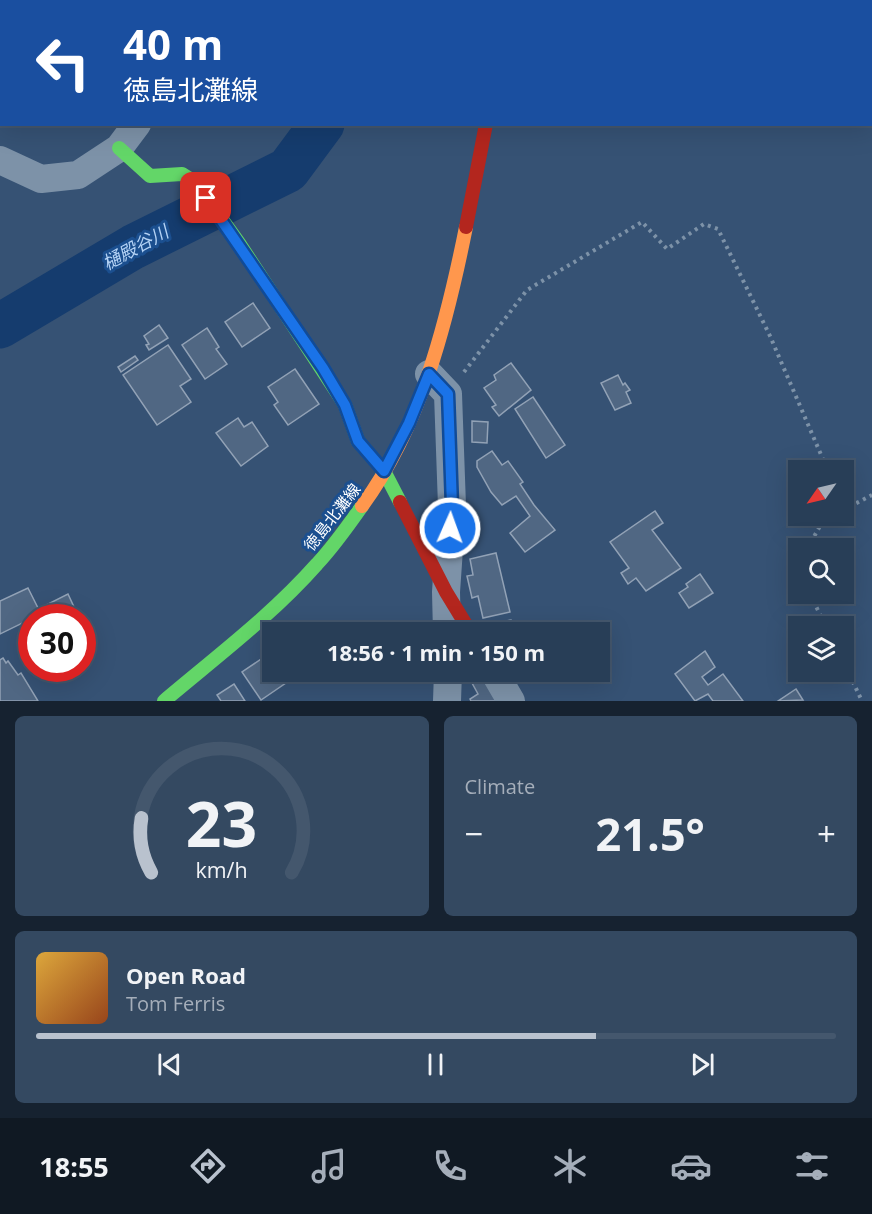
<!DOCTYPE html>
<meta charset="utf-8">
<style>
body{margin:0;font-family:"Open Sans","Noto Sans JP",sans-serif;background:#344961;color:#f1f3f6;height:100vh;display:flex;flex-direction:column;font-size:22px;white-space:nowrap}
*{box-sizing:border-box;margin:0}
p{font-size:20px;color:#a5aeba}
.icon{flex:none;width:33px;height:33px;fill:none;stroke:currentColor;stroke-width:2;stroke-linecap:round;stroke-linejoin:round}
.map{position:relative;height:701px;overflow:hidden}
.sheet{display:flex;flex-direction:column;gap:15px;padding:15px;background:#162230;flex:1}
.sheet>*{flex:none}
.guide{position:absolute;left:0px;top:0px;width:873px;height:126px;box-shadow:0 6px 24px #0002,0 0 0 2px #44576d;background:#1a4fa0;color:#fff;overflow:hidden}
.needle{width:39px;rotate:236deg}
.buttons{position:absolute;left:788px;top:460px;display:grid;gap:12px}
.buttons a{display:grid;place-items:center;width:66px;height:66px;border-radius:0px;background:#283e57;box-shadow:0 6px 24px #0002,0 0 0 2px #44576d;font-size:30px}
.speed{position:absolute;left:18px;top:604px;display:flex;gap:12px;font-size:30px;font-weight:700;text-align:center}
.speed>*{display:grid;place-content:center;width:78px;height:78px;border-radius:50%;background:#283e57;box-shadow:0 6px 24px #0002,0 0 0 2px #44576d;line-height:1}
.speed .limit{border:9px solid #d22;background:#fff;color:#111}
.pin{position:absolute;display:grid;place-items:center;width:51px;height:51px;color:#fff;margin:-26px;border-radius:12px;box-shadow:0 3px 9px #0006}
.me{position:absolute;width:66px;margin:-33px;rotate:2deg;stroke-linejoin:round;filter:drop-shadow(0 0 4px #0008)}
.turn{display:flex;align-items:center;gap:21px;height:126px;padding:0 24px;font-size:27px}
.turn .icon{width:78px;height:78px;stroke-width:2.5}
.turn b{display:block;font-size:42px;line-height:51px}
.big{font-size:45px;font-weight:700;line-height:1.1}
.sheet .card{flex:1;display:flex;flex-direction:column;justify-content:center;gap:9px;min-width:0;padding:0 21px;border-radius:9px;background:#344961}
.sheet .dial{align-items:center;gap:0}
.dial svg{height:156px;overflow:visible;fill:none;stroke:#44576d;stroke-width:7;stroke-linecap:round;text-anchor:middle}
.dial text{fill:#f1f3f6;stroke:none}
.song{display:flex;align-items:center;gap:18px}
.cover{width:72px;height:72px;border-radius:9px;background:linear-gradient(135deg,hsl(40 70% 55%),hsl(20 70% 35%))}
.played{height:6px;border-radius:3px;background:linear-gradient(90deg,#b9c2ce 70%,#44576d 70%)}
.keys{display:flex;justify-content:space-around;direction:ltr}
.heat{display:flex;justify-content:space-between;align-items:center;font-size:33px;direction:ltr}
.sheet .tiles{flex:1;display:grid;gap:15px;grid-template-columns:1fr 1fr}
.card:last-child{grid-column:span 2}
.trip{position:absolute;left:262px;top:622px;width:348px;height:60px;border-radius:0px;background:#283e57;box-shadow:0 6px 24px #0002,0 0 0 2px #44576d;font-weight:700;line-height:60px;text-align:center}
.tab-bar{display:flex;height:96px;justify-content:space-around;align-items:center;background:#101923;color:#a5aeba}
.tab-bar .icon{width:42px;height:42px}
.tab-bar .current{color:#b9c2ce}
.tab-bar b{font-size:27px;color:#f1f3f6}
.map>svg:first-child{display:block}
.lines{fill:none;stroke-linecap:round;stroke-linejoin:round}
.river{stroke:#153c6e;stroke-width:45}
.building{fill:#506783;stroke:#92a2b6;stroke-width:1.5}
.path{stroke:#7d92a8;stroke-width:4;stroke-dasharray:3 4.5;stroke-linecap:butt}
.street{stroke:#7d92a8;stroke-width:28}
.fast{stroke:#63d668;stroke-width:14}
.slow{stroke:#ff974d;stroke-width:14}
.jam{stroke:#b3261e;stroke-width:14}
.route-casing{stroke:#114b97;stroke-width:15}
.route{stroke:#1a73e8;stroke-width:10}
.labels{text-anchor:middle;dominant-baseline:central;stroke-width:6;stroke-linejoin:round;paint-order:stroke}
.street-label{font-size:16px;fill:#fff;stroke:#1b4f8f}
.water-label{font-size:18px;font-style:italic;fill:#b5d3f5;stroke:#1b4f8f}
</style>
<div class="map">
<svg width="872" height="701" viewBox="0 0 872 701">
<rect width="100%" height="100%" fill="#365274"/>
<g class="lines">
<g class="river">
<polyline points="368,2 368,0"/>
<polyline points="0,326 133,247 288,170 322,124"/>
</g>
</g>
<g class="building">
<polygon points="253,303 270,328 242,347 225,322"/>
<polygon points="159,325 168,338 149,350 146,345 149,344 144,336"/>
<polygon points="207,328 219,347 216,349 227,364 205,379 182,345"/>
<polygon points="168,345 191,379 180,386 191,402 157,425 123,375"/>
<polygon points="135,356 138,360 121,372 118,367"/>
<polygon points="511,363 531,390 499,416 492,407 496,405 484,388 496,380 494,375"/>
<polygon points="295,369 319,404 288,425 274,405 278,402 268,387"/>
<polygon points="618,375 623,385 625,383 630,390 626,392 631,403 615,410 601,383"/>
<polygon points="533,397 565,445 546,458 515,409"/>
<polygon points="238,418 244,427 252,422 268,446 241,466 216,433"/>
<polygon points="472,421 488,422 487,443 472,442"/>
<polygon points="492,451 502,465 508,461 523,482 520,484 534,505 555,530 525,552 510,533 530,516 516,496 502,505 491,492 477,467 477,461"/>
<polygon points="655,511 663,523 652,530 681,568 646,591 636,578 628,584 621,573 629,568 610,542"/>
<polygon points="496,553 510,612 483,618 478,596 472,598 467,576 473,575 470,559"/>
<polygon points="700,574 713,593 689,608 679,593 688,587 686,584"/>
<polygon points="28,588 41,614 0,634 0,601"/>
<polygon points="68,594 74,607 51,618 47,618 42,607"/>
<polygon points="511,620 513,633 489,633 488,624"/>
<polygon points="273,651 273,672 302,672 261,700 242,672"/>
<polygon points="705,651 715,667 702,677 708,685 723,674 743,701 713,701 708,694 695,701 675,674"/>
<polygon points="3,658 6,663 8,661 18,675 21,673 38,701 0,701 0,660"/>
<polygon points="466,672 480,672 499,701 471,701 470,699 478,694"/>
<polygon points="234,684 245,701 221,701 217,695"/>
<polygon points="796,689 803,700 778,701"/>
</g>
<g class="lines">
<g class="path">
<polyline points="583,2 587,0"/>
<polyline points="464,372 527,290 642,222 667,249 704,224 718,229 770,336 828,471"/>
<polyline points="843,500 847,508"/>
<polyline points="843,510 872,495"/>
<polyline points="807,549 824,519 830,516"/>
<polyline points="810,594 826,627"/>
<polyline points="843,661 862,701"/>
</g>
<g class="street">
<polyline points="237,2 238,0"/>
<polyline points="0,160 41,179 78,175 119,148 137,124"/>
<polyline points="429,374 448,394 452,506 446,592 447,633"/>
<polyline points="494,672 511,701"/>
<polyline points="447,701 448,672"/>
</g>
<g class="fast">
<polyline points="119,148 150,176 182,174 196,183 239,243 345,405 358,441 384,471 400,502"/>
<path d="M164,701C216,657 272,615 317,564C334,546 348,526 362,506"/>
</g>
<g class="slow">
<polyline points="511,2 512,0"/>
<path d="M362,506C421,426 447,322 466,227"/>
</g>
<g class="jam">
<polyline points="466,227 486,124"/>
<polyline points="400,502 446,592 471,633"/>
</g>
</g>
<g class="lines">
<g class="route-casing">
<polyline id="route" points="206,198 323,368 345,405 358,441 384,471 409,423 429,374 448,394 452,506 450,528"/>
</g>
<use href="#route" class="route"/>
</g>
<g class="labels">
<g class="street-label">
<text transform="translate(332 517) rotate(-52)">徳島北灘線</text>
</g>
<g class="water-label">
<text transform="translate(135 247) rotate(-29)">樋殿谷川</text>
</g>
</g>
</svg>
<div class="buttons">
<a><svg class="needle" viewBox="-14 -14 28 28"><path d="M0-13l5 13h-10z" fill="#e53935"/><path d="M0 13l5-13h-10z" fill="#a5aeba"/></svg></a>
<a><svg class="icon" aria-label="search" viewBox="0 0 24 24"><circle cx="10" cy="10" r="6"/><path d="M15 15l6 6"/></svg></a>
<a><svg class="icon" aria-label="layers" viewBox="0 0 24 24"><path d="M12 4l9 5-9 5-9-5zM3 14l9 5 9-5"/></svg></a>
</div>
<div class="speed"><div class="limit">30</div></div>
<div class="pin" style="left:206px;top:198px;background:#d93025"><svg class="icon" aria-label="arrive" viewBox="0 0 24 24"><path d="M6 21V4h12l-3 4 3 4H6"/></svg></div>
<svg class="me" style="left:450px;top:528px" viewBox="-20 -20 40 40"><circle r="17" fill="#1a73e8" stroke="#fff" stroke-width="3"/><path d="M0-11L8 9 0 5-8 9z" fill="#fff"/></svg>
<div class="trip">18:56 · 1 min · 150 m</div>
<div class="guide">
<div class="turn"><svg class="icon" aria-label="left" viewBox="0 0 24 24"><path d="M17 20v-9H6M10 6l-5 5 5 5"/></svg><div><b>40 m</b>徳島北灘線</div></div>
</div>
</div>
<section class="sheet">
<div class="tiles">
<div class="card dial"><svg viewBox="0 0 100 80">
<path d="M14 69A42 42 0 1 1 86 69"/>
<path d="M14 69A42 42 0 0 1 9 41" stroke="#b9c2ce"/>
<text x="50" y="56" font-size="32" font-weight="700">23</text>
<text x="50" y="72" font-size="11">km/h</text>
</svg></div>
<div class="card"><p>Climate</p>
<div class="heat"><a>−</a><b class="big">21.5°</b><a>+</a></div>
</div>
<div class="card">
<div class="song"><i class="cover"></i><div><b>Open Road</b><p>Tom Ferris</p></div></div>
<div class="played"></div>
<div class="keys"><svg class="icon" aria-label="previous" viewBox="0 0 24 24"><path d="M18 5L8 12l10 7zM5 5v14"/></svg><svg class="icon" aria-label="pause" viewBox="0 0 24 24"><path d="M8 5v14M16 5v14"/></svg><svg class="icon" aria-label="next" viewBox="0 0 24 24"><path d="M6 5l10 7-10 7zM19 5v14"/></svg></div>
</div>
</div>
</section>
<nav class="tab-bar">
<b>18:55</b>
<svg class="icon current" aria-label="directions" viewBox="0 0 24 24"><path d="M12 3l9 9-9 9-9-9zM9 14v-3h6M13 9l2 2-2 2"/></svg>
<svg class="icon" aria-label="music" viewBox="0 0 24 24"><path d="M9 18V5l10-2v13"/><circle cx="6" cy="18" r="3"/><circle cx="16" cy="16" r="3"/></svg>
<svg class="icon" aria-label="phone" viewBox="0 0 24 24"><path d="M5 4h4l2 5-3 2q2 4 5 5l2-3 5 2v4C11 20 4 13 5 4z"/></svg>
<svg class="icon" aria-label="climate" viewBox="0 0 24 24"><path d="M12 3v18M4 7l16 10M4 17L20 7"/></svg>
<svg class="icon" aria-label="car" viewBox="0 0 24 24"><path d="M5 17H2v-5l4-1 3-4h7l3 4 3 1v5h-3M9 17h6M6 11h13"/><circle cx="7" cy="17" r="2"/><circle cx="17" cy="17" r="2"/></svg>
<svg class="icon" aria-label="filters" viewBox="0 0 24 24"><path d="M4 7h16M4 17h16"/><circle cx="9" cy="7" r="2"/><circle cx="15" cy="17" r="2"/></svg>
</nav>
